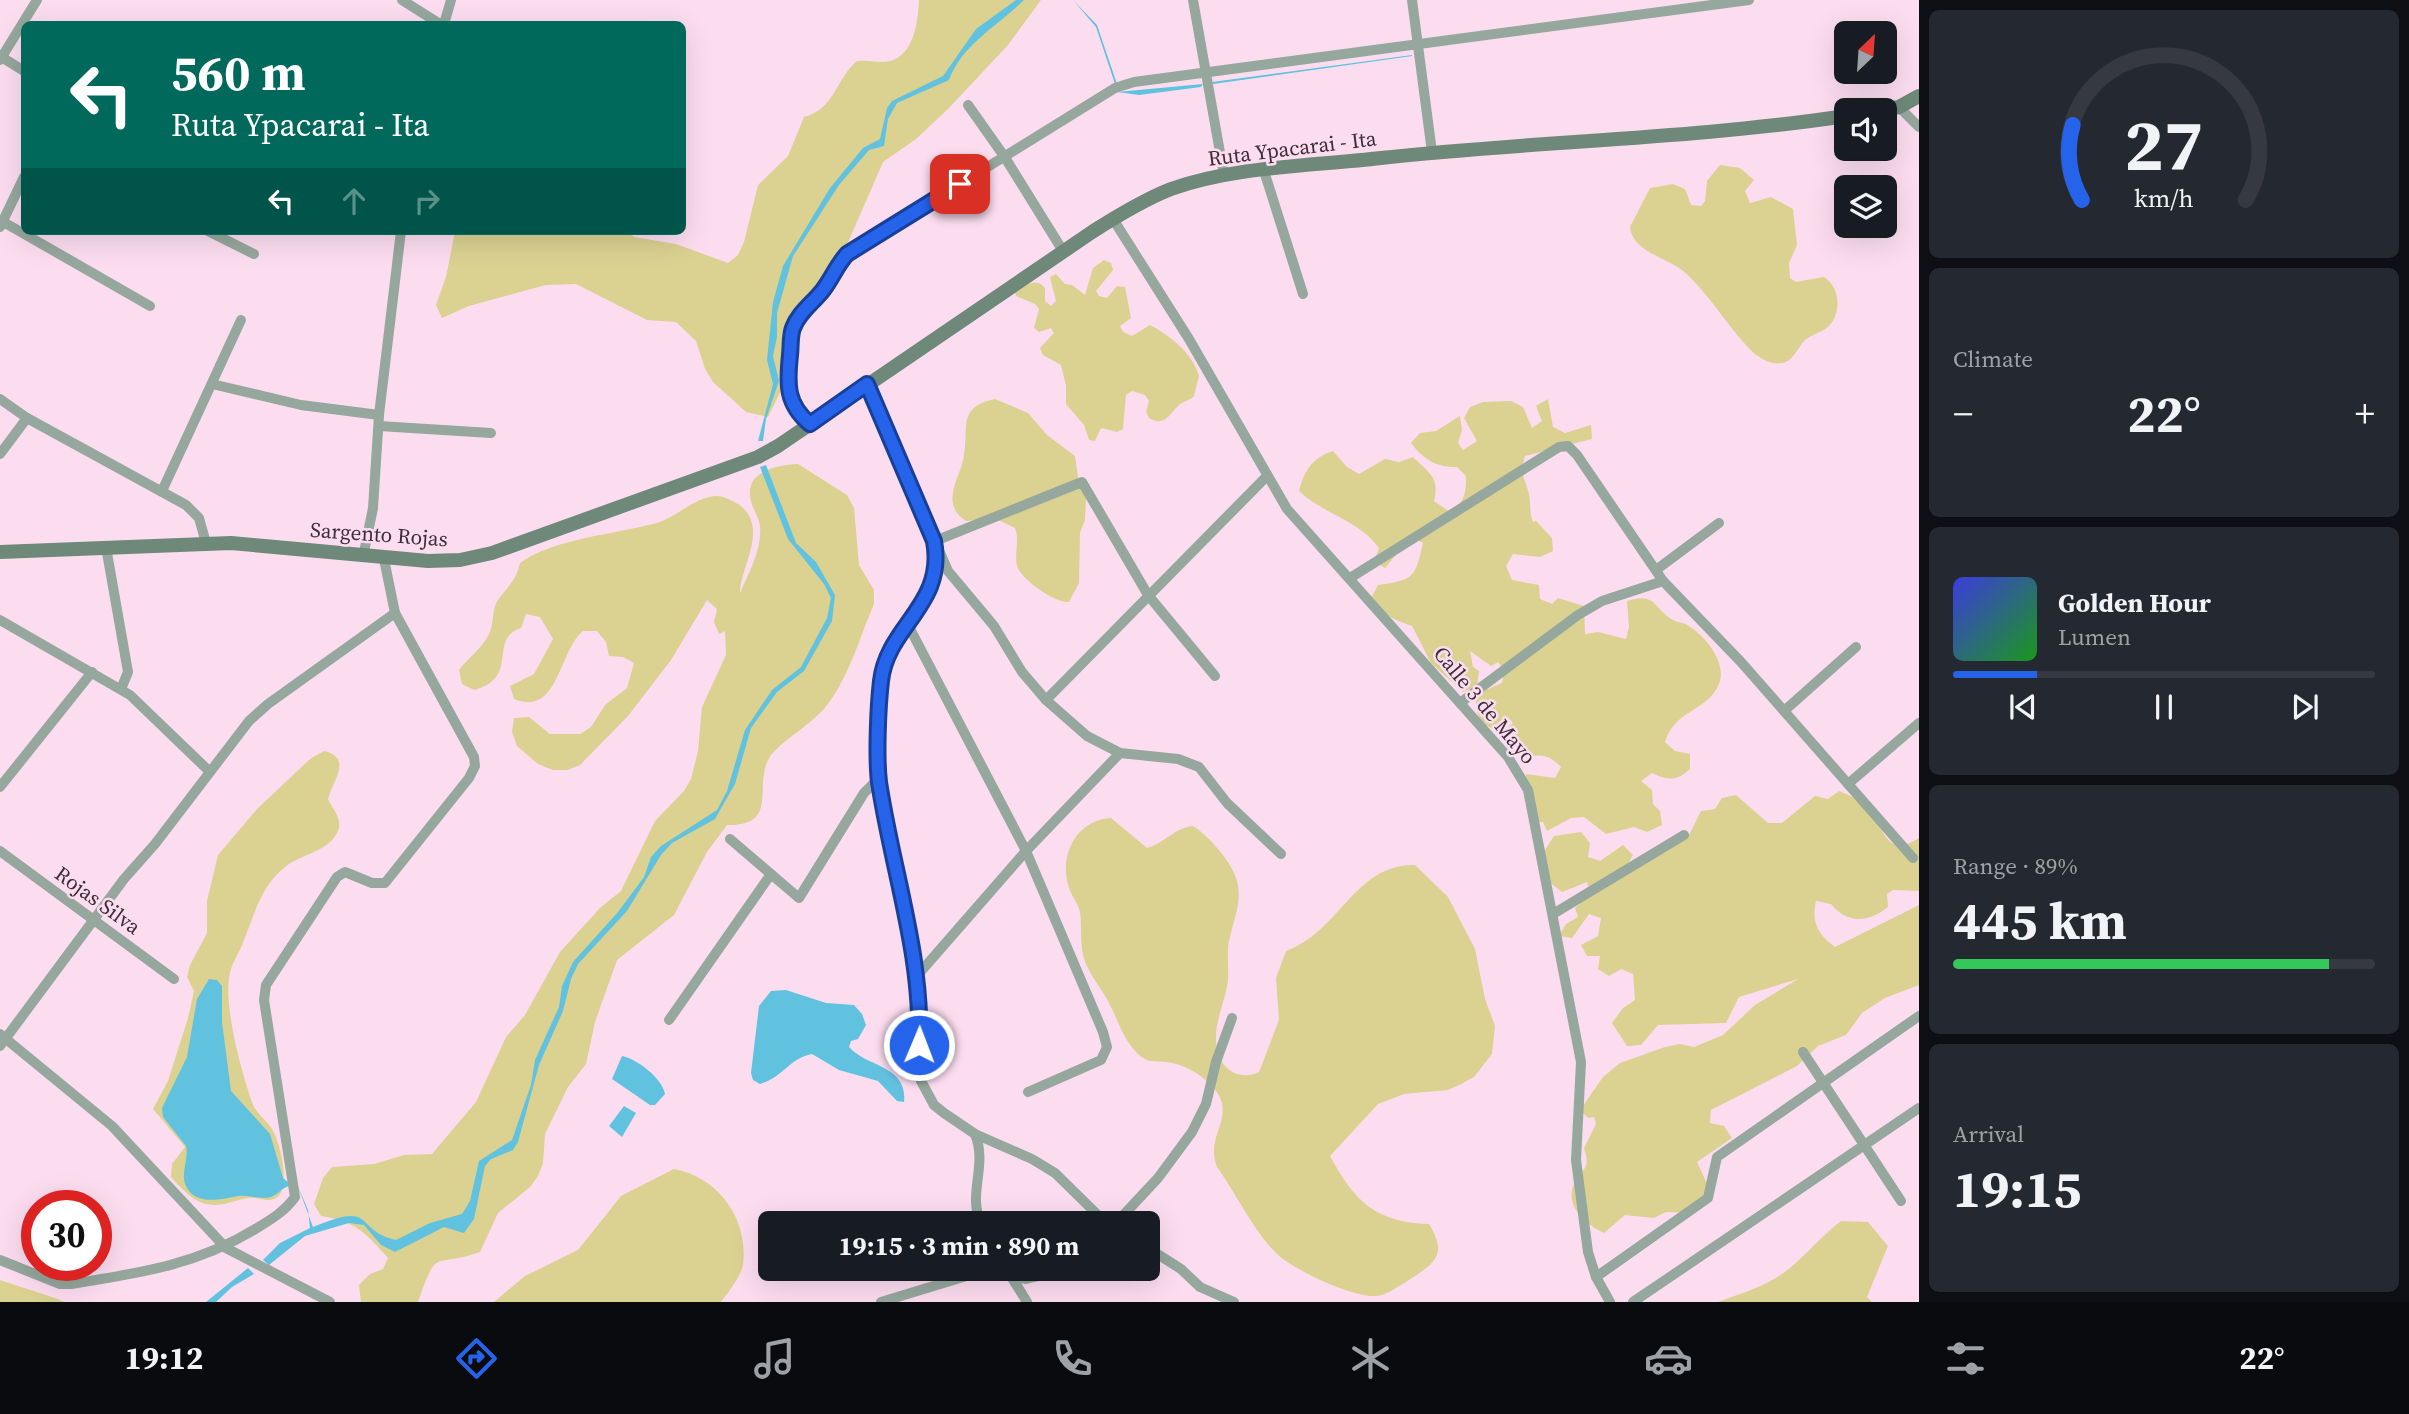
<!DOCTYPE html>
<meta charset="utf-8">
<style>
body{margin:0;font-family:"Source Serif 4",serif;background:#242831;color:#f1f3f6;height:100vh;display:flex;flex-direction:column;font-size:26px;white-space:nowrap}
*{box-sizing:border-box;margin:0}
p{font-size:23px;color:#9ea1a6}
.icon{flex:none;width:38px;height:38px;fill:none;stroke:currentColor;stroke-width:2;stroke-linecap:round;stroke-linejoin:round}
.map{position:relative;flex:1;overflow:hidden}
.drawer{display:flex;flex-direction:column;gap:10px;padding:10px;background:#0d0f14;width:490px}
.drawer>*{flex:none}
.guide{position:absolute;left:21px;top:21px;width:665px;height:214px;border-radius:10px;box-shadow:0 7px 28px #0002;background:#00695c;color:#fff;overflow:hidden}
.needle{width:46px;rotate:25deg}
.fabs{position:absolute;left:1834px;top:21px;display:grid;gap:14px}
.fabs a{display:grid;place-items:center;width:63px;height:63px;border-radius:10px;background:#171b24;box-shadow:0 7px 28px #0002;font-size:35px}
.speed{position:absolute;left:21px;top:1190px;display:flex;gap:14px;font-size:35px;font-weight:700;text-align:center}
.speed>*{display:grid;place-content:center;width:91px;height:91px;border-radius:50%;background:#171b24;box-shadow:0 7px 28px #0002;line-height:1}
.speed .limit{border:10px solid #d22;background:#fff;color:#111}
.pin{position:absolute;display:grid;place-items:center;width:60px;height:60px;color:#fff;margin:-30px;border-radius:14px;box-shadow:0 4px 10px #0006}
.me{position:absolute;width:77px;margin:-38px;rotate:1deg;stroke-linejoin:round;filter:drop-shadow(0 0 5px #0008)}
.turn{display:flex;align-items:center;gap:24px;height:147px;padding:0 35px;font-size:32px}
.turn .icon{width:91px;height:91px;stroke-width:2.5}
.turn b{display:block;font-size:49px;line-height:60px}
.lanes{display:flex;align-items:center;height:66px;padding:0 35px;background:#0003;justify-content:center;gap:35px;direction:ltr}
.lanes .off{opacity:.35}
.big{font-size:52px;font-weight:700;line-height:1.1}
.drawer .widget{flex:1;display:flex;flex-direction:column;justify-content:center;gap:10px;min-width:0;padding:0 24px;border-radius:10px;background:#242831}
.drawer .dial{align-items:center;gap:0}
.dial svg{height:182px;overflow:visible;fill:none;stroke:#363941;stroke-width:7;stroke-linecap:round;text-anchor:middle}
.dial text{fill:#f1f3f6;stroke:none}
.song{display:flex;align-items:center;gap:21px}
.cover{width:84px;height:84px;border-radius:10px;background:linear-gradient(135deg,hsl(240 70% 55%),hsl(120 70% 35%))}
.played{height:7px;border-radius:4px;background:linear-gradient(90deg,#2563eb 20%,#363941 20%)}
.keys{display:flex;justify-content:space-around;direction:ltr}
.heat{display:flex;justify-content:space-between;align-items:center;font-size:38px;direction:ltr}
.charge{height:10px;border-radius:5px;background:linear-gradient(90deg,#34c759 89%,#363941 0)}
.trip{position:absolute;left:758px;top:1211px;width:402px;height:70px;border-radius:10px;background:#171b24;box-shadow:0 7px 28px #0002;font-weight:700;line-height:70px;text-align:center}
.menu{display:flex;height:112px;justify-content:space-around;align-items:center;background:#090b0e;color:#9ea1a6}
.menu .icon{width:49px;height:49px}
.menu .active{color:#2563eb}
.menu b{font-size:32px;color:#f1f3f6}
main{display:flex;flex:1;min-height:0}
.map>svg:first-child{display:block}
.green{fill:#dbd191}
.water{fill:#61c2df}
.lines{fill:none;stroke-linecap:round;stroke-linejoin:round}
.street{stroke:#96a79d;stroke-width:10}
.secondary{stroke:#6e8879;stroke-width:14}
.route-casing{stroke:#184099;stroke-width:18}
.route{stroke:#2563eb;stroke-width:12}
.labels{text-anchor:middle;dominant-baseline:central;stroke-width:5;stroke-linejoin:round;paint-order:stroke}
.street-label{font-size:21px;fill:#3d2e38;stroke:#fcddf0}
</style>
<main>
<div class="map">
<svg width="1919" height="1302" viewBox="0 0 1919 1302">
<rect width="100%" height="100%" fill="#fcddf0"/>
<g class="green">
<path d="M919,0H1041L1008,45L949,108L916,139L883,162L833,277L801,303L794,315L785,355L789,368L786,381L768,417L746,412L713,382L705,369L696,341L676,322L647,320L576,284L546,285L469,306L442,318L436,305L446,277L455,231H627L634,237L676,244L728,263L738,255L744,242L758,185L788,156L804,117C835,109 835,80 857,61C867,60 875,62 884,62C914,60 918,22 919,0Z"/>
<path d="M1720,165L1740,168L1754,180L1745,191L1750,203L1771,197L1793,209L1797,245L1789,263L1790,278L1796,282L1824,277C1840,287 1842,312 1829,326C1823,332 1812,334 1805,340C1798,347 1793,362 1782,363C1772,365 1764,360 1756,355C1729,330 1711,295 1683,271C1666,257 1633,252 1630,227L1650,188L1673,184L1685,189L1691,205L1701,206L1705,201L1707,181Z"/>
<path d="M1104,260L1111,263L1113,270L1096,291L1099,296L1107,298L1117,286L1125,287L1131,318L1120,326L1123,332L1132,336L1150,325C1170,336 1192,352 1199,376L1194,396C1189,401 1183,401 1178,406C1169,415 1164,427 1149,418L1146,412L1149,401L1145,395L1132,391L1126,395L1123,429L1117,432L1101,428L1095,441L1089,440L1084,425L1066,404V386L1061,365L1043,355L1040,348L1054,333L1051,328L1039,332L1034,328L1039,309L1035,304L1016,296L1015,290C1026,285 1036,277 1045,288V301L1051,306L1056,301L1050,277L1056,274L1065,284L1072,285L1085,295L1093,268Z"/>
<path d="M995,399L1028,413L1047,435L1075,456L1079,484L1086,497L1085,520L1080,533L1079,583L1069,602C1056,604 1021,579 1017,566C1014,553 1020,540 1015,528L994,518L966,521C939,503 960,479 964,456C969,427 957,407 995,399Z"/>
<path d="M1548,399L1553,427L1565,433L1591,425L1592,439L1525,456C1519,476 1525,477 1529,494C1531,504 1529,512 1533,522L1536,521L1552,538L1553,551L1540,557L1513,554L1506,566L1512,580L1539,585L1540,599L1552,604L1558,598L1584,606L1585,634L1598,632L1626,639L1629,627L1627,601C1657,592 1652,608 1673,620C1676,622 1680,622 1683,623C1703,632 1728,662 1719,684C1707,712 1675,709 1665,742L1675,751L1690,754V769C1677,781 1668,781 1652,773L1641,781L1652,790L1653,804L1660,811L1662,825L1647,832L1634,827L1606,834L1584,817L1571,818L1547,831L1543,822H1538L1524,788L1526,774L1555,778L1561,767C1549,755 1541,753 1525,758L1504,742L1506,729L1513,723L1508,717L1492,729C1477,720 1475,711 1476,694L1502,683L1504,670L1498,662L1491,666L1470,651L1473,667L1479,671L1477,686L1463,692L1431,663L1412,626C1393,619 1380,615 1372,596L1378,585C1414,580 1415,578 1423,543L1411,537L1385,568L1374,562L1379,548C1359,520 1323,514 1299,491C1304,471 1313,457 1333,451L1347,467L1359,474L1385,459L1399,462L1413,457C1429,473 1440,477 1434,501L1450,512C1465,502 1466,493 1466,476L1457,467C1436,467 1424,460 1411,443L1420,433L1436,431L1460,416L1462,430L1458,443L1463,450L1477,441L1464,418L1470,407L1483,402L1511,401L1523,407L1532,428L1542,421L1536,406Z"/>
<path d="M798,464L847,495L854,508L859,565L874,590V604C859,639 848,681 823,710C809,725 780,743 771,755C751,783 782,826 727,825L707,852L674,915L617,960L595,1022L586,1064L568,1087L545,1134L543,1163L538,1176L530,1187L498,1213L480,1252C432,1269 438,1245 418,1302H361L359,1285L370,1274L383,1269L388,1258C365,1232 355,1221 321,1216L314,1204L323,1178L332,1167L374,1164L404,1155L432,1154L476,1102L506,1037L525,1015L560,952L600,908L621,891L655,821L684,791L691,779L698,751L702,707L726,655L725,631L719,634L714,622L717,609L707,600L671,660L628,716L580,765L568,770H553L538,764L517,746L512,732L514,718L529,717L550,734H580L591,727L605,705L627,688L634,663L623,657L609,656L606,642L597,631H583C558,652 559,717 514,699L510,686L534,674L553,639L540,617L526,614L521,628C487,639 521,677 474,690L462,684L459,670C470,656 482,649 490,632C494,622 492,608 498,600C508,586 516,581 520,563C553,539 614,534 653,524C674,520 695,496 717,496C724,496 736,502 742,507C768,530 740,568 740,593C749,572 762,550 760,526C759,517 753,510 751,501C743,471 777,465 798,464Z"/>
<path d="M324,751C353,758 333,780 328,799C333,810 344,820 337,833C327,852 301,854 285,867C261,886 255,913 244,940C241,950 234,959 231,969C221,999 241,1069 251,1099C255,1114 265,1118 272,1129C280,1142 292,1189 276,1198C269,1202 262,1199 255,1198C245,1197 234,1202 224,1204C200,1209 186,1194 171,1177L172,1164L185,1147L153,1109L168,1081L188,1018L194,991L187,977L190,965L207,933V901L218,855L257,809L310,759Z"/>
<path d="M1839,791C1850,795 1863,802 1871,812C1885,832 1888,858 1919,838V891L1893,890L1887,894L1888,907C1868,923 1847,924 1831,904L1816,901C1811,922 1818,935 1835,947L1919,905V985L1885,998L1862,1013L1846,1035L1818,1046L1797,1066L1711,1110L1710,1123L1724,1126L1732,1138L1697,1162L1709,1188L1695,1213L1666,1212L1654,1218L1625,1215L1604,1233C1586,1225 1564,1206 1574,1184C1583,1167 1591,1170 1584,1148L1596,1124L1594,1117L1588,1118L1580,1110L1603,1077L1620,1063L1665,1047L1680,1044L1694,1047L1723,1035L1755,1005L1798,979L1739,997L1726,1023L1658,1025L1641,1045L1627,1046L1612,1023L1623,1008L1635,1000L1633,974L1621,969L1609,976L1598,969L1600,956H1587L1581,945L1598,936L1601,918L1589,914L1572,938L1559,936L1566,924L1578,917L1575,908L1590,895L1587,882L1562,892L1540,875L1538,861L1554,836L1581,832L1590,843L1588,857L1600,861L1623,845L1633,855L1626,867L1689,835L1701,811L1715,809L1722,798L1736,795L1768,823H1782L1815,796L1828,799Z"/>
<path d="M1111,818L1147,848C1165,843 1174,828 1193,826C1209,836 1235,865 1238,885C1241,904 1234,919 1230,937C1226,950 1229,966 1228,980C1226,999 1216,1018 1216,1037C1215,1064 1235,1083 1259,1072L1279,1020L1276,978L1286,951C1341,931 1354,864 1415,865L1448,897L1475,949L1485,999L1495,1026L1492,1054L1474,1077L1461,1084L1448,1090L1404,1094L1378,1104L1330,1156C1355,1202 1375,1222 1429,1224C1450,1258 1431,1265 1406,1282C1395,1288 1385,1297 1372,1296C1348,1295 1302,1273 1283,1259C1258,1240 1236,1193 1217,1167C1206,1139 1229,1123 1221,1100C1214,1081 1185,1063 1166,1062C1153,1061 1147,1063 1137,1053C1123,1038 1120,1025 1111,1007C1103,989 1088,975 1083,955C1080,941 1082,926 1080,912C1078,903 1072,897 1069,888C1058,856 1076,820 1111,818Z"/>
<path d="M674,1169C718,1177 749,1219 743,1265C741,1276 728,1293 721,1302H494L525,1276L578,1250L621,1196Z"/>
<path d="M1841,1221L1868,1222L1888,1246L1867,1297L1872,1302H1718C1736,1295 1758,1289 1774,1279C1799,1265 1817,1239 1841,1221Z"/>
<polygon points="0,1280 58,1299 64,1302 0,1302"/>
</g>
<g class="water">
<path d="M1016,0H1024C997,27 963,43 949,80L897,103L888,119L884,146L869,150L839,185L793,256L777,313V337L773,356L779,381L766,419L763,441H758L773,384L767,360L773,302L783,266L830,188L863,148L880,139L887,108L892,101L943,76L976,29Z"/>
<polygon points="1073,0 1097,25 1117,84 1115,84 1096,27"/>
<polygon points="1412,55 1412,56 1213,84 1212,82"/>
<polygon points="1203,84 1201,87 1139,95 1117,92"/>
<path d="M766,465L796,543L816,562L835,595L832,621L804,671L777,692L751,728L735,784L715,819L672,843L661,855L627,911L578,964L571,979L563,1011L539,1065L518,1142L513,1150L491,1159L485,1166L474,1219L464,1233L444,1227L395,1252L381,1245L364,1225L349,1223L305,1236L269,1265L263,1260L280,1243L310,1228L308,1210L297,1184L313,1227C378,1200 352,1230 396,1240L430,1223L462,1214L470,1201L479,1161L512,1140L531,1085L535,1060L559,1007L562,986L573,962L618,912L644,877L651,857L661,846L717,810L727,791L745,730L772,690L801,667L827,618L831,598L824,584L788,539L760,467Z"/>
<path d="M209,979L217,980L222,986V1022L231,1091L270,1134L283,1178L289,1183V1186C281,1188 279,1194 271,1197C261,1200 249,1195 239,1196C221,1199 194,1207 185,1184C181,1171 189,1159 186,1146L163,1117L162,1108L187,1057L197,999Z"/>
<path d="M786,990L826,1003L854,1005L862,1014L866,1025L858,1039L851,1041L849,1047C866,1067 908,1065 904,1102L897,1101L878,1081L839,1070L812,1054C788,1059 785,1076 760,1084L753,1080L751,1073L759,1006L771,991Z"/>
<path d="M622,1056C637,1059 662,1078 665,1094L655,1105H650L612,1079Z"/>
<polygon points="624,1106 636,1113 622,1137 609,1126"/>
<polygon points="248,1268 254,1274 232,1287 216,1302 206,1302"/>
</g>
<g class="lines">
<g class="street">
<polyline points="402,0 440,24"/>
<polyline points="1193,0 1224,175"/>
<polyline points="1412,0 1432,152"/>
<polyline points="444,24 451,0"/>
<polyline points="0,56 24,71"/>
<polyline points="0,60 37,0"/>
<polyline points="968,105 1004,156 1063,251"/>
<polyline points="1899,107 1919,127"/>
<polyline points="1264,171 1303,294"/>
<polyline points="1113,219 1189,339 1287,509 1508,757 1528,790 1581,1062 1576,1160 1588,1252 1596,1277 1610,1302"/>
<polyline points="0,220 150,306"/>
<polyline points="0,227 24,177"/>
<polyline points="208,231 254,254"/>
<polyline points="212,384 301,405 379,415"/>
<polyline points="867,384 948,571 994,626 1022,672 1046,700 1087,736 1120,753 1178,759 1199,767 1227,803 1281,854"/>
<polyline points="0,399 27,418 186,505 199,518 206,543"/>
<polyline points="810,424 797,413 789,398 792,331 847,254 1115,88 1134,82 1749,0"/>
<polyline points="379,426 491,433"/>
<polyline points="0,454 27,418"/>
<polyline points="162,491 241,320"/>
<polyline points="106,547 128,672 121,689"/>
<polyline points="363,557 373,508 379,415 401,231"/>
<polyline points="1656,570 1719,523"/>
<polyline points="1350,578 1559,447 1568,446 1577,455 1663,581 1741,662 1913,858"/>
<polyline points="0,620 130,695 209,771"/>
<polyline points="907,623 1026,851 1103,1032 1107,1047 1101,1060 1028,1092"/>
<polyline points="1046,700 1266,477"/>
<polyline points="1460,703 1578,615 1602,601 1663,581"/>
<polyline points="1784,711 1856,647"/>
<polyline points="1848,784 1919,723"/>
<polyline points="0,787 92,672"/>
<polyline points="730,839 799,898 864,793 879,778"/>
<polyline points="0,851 174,979"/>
<polyline points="1553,914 1684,835"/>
<polyline points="916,977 1026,851 1120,753"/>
<polyline points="669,1020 771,874"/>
<polyline points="0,1034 112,1126 226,1248 330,1302"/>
<polyline points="0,1046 124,879 155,844 249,721 268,704 395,613"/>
<polyline points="1803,1052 1901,1201"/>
<path d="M975,1134C988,1166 967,1194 981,1223"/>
<polyline points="1106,1223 1055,1173 1032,1159 975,1134 944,1113 934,1105 921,1081 920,999 879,778 881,680 885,664 936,577 938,560 935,541 1082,482 1148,595 1215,676"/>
<polyline points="1116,1223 1158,1178 1192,1132 1206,1104 1216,1062 1232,1018"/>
<polyline points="1148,1248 1181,1269 1200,1287 1234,1302"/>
<path d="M0,1260L60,1284H71C140,1273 197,1265 257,1228C272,1219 285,1211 295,1197L264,1000L266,985L337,877L345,872L372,883H385L469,778L475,766L474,757L395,613L384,559"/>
<polyline points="1009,1273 1027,1302"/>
<polyline points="1596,1277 1708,1198 1717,1157 1919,1016"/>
<polyline points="881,1302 983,1271 1026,1279 1069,1269"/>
<polyline points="1633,1302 1919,1108"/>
</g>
<g class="secondary">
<polyline points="1881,110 1899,107 1919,96"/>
<path d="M0,552L231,543L428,561L460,560L492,553L758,457L778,446L1092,232C1117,216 1143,200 1171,189C1236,166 1312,166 1381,158C1536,141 1692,139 1846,116"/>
</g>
</g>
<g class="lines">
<g class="route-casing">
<path id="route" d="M919,1045C923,956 892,869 879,782C876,757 878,707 881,681C887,626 946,605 934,541L867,384L810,424C786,404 787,384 790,355C791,347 790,336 793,328C799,312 813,303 823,290C832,278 837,265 847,254L960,184"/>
</g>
<use href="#route" class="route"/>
</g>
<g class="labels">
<g class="street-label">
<text transform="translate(1292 148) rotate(-7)">Ruta Ypacarai - Ita</text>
<text transform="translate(379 534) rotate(4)">Sargento Rojas</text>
<text transform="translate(1485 705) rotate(50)">Calle 3 de Mayo</text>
<text transform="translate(98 900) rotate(36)">Rojas Silva</text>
</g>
</g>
</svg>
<div class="fabs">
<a><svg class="needle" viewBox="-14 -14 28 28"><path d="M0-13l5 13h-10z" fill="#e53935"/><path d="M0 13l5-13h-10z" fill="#9ea1a6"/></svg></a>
<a><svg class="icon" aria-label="sound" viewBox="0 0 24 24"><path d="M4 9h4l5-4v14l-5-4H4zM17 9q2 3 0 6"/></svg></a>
<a><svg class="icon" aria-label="layers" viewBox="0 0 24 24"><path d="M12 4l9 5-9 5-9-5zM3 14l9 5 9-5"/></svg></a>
</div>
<div class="speed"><div class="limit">30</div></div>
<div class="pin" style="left:960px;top:184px;background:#d93025"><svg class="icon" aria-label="arrive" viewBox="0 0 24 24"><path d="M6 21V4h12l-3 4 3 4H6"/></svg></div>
<svg class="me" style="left:919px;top:1045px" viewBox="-20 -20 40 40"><circle r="17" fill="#2563eb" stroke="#fff" stroke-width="3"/><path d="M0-11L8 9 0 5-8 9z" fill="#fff"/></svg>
<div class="trip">19:15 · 3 min · 890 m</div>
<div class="guide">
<div class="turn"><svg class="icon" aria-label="left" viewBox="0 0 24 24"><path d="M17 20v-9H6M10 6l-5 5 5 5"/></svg><div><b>560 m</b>Ruta Ypacarai - Ita</div></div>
<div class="lanes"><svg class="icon" aria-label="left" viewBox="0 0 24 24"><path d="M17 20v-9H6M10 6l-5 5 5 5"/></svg><svg class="icon off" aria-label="ahead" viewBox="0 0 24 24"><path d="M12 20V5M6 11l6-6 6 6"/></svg><svg class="icon off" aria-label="right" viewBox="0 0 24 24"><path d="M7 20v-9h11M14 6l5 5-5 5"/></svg></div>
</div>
</div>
<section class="drawer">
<div class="widget dial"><svg viewBox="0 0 100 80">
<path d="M14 69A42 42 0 1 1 86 69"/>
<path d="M14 69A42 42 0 0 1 10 36" stroke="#2563eb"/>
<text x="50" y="56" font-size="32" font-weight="700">27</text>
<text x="50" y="72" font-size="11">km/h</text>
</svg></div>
<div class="widget"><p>Climate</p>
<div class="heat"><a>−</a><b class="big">22°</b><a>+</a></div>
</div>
<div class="widget">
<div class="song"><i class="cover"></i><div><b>Golden Hour</b><p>Lumen</p></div></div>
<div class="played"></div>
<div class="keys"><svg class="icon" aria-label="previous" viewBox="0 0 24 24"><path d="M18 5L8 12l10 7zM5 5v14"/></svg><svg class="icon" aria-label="pause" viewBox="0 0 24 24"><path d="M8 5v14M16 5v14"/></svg><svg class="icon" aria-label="next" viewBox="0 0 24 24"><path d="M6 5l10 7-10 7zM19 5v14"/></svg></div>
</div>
<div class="widget"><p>Range · 89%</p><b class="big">445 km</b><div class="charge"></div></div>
<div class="widget"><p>Arrival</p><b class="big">19:15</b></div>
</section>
</main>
<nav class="menu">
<b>19:12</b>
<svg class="icon active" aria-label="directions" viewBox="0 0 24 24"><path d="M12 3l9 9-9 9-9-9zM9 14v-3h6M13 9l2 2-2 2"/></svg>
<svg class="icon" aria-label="music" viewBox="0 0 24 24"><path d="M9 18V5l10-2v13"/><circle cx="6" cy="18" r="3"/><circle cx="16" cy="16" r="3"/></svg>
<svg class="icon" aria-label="phone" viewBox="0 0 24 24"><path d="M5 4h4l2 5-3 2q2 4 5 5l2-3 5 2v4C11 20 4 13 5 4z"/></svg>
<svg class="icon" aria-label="climate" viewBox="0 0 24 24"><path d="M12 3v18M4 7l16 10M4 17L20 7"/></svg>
<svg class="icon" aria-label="car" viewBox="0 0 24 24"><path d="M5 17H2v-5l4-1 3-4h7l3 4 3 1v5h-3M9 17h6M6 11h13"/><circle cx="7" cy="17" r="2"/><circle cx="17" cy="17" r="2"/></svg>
<svg class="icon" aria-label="filters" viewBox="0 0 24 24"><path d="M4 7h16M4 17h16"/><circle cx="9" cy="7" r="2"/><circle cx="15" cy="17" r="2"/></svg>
<b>22°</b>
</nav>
